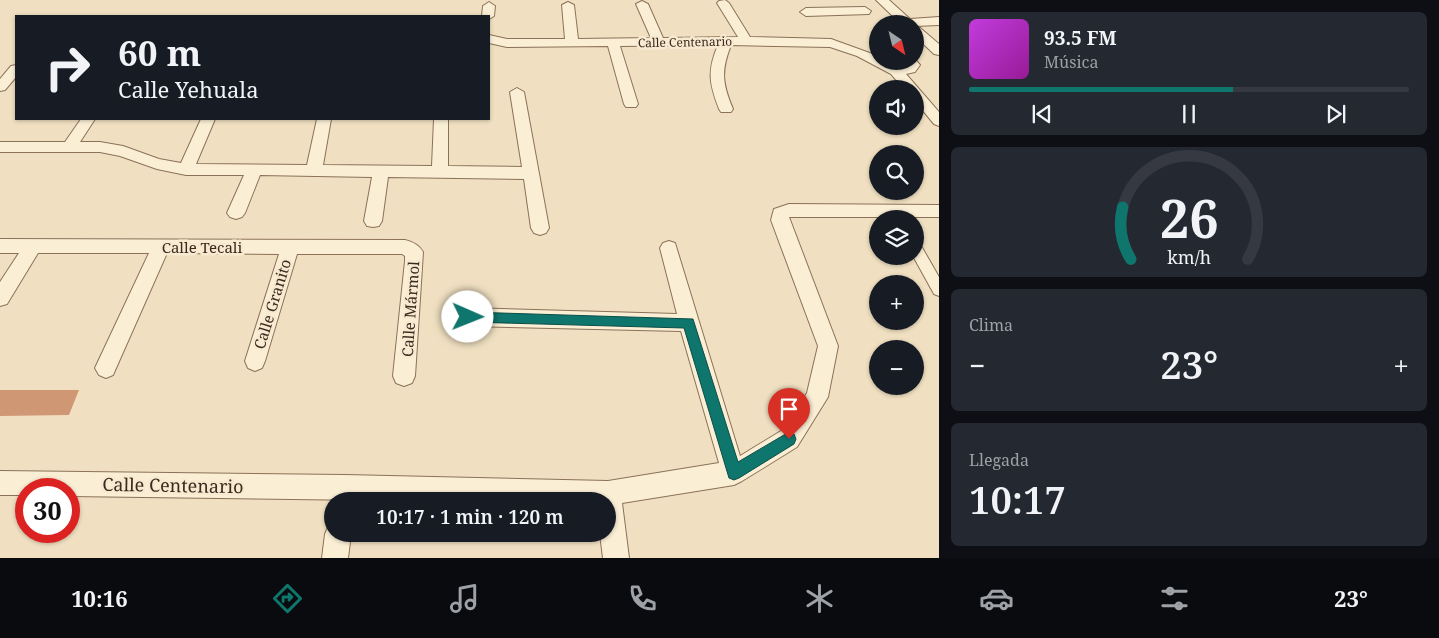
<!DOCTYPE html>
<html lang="es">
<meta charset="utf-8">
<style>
body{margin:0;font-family:"Noto Serif",serif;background:#242831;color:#f1f3f6;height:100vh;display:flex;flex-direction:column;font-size:19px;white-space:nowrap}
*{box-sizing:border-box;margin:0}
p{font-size:16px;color:#9ea1a6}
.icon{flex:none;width:28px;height:28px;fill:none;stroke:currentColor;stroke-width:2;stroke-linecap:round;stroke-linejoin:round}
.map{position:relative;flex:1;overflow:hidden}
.side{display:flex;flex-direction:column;gap:12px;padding:12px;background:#0d0f14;width:500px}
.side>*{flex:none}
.guide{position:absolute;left:15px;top:15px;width:475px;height:105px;border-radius:0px;box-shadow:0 1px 4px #0004;background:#171b24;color:#f1f3f6;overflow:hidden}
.needle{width:32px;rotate:145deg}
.tools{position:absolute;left:869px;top:15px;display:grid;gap:10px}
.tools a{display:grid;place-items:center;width:55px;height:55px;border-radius:50%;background:#171b24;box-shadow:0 1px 4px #0004;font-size:25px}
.speed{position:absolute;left:15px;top:478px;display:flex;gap:10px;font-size:25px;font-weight:700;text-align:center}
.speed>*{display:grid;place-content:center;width:65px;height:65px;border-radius:50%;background:#171b24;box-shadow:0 1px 4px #0004;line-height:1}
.speed .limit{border:8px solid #d22;background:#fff;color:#111}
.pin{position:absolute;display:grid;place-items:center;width:42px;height:42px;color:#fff;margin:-51px -21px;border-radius:50% 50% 50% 0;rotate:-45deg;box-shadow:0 0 5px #0007}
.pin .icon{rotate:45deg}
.me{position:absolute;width:55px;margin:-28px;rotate:91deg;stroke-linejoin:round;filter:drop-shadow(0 0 4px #0008)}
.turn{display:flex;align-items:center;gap:18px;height:105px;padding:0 20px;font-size:22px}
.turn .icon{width:65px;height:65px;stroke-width:2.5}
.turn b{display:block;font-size:35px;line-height:42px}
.big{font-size:38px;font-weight:600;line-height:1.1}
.side .widget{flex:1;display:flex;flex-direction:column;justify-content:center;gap:8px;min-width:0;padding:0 18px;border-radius:8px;background:#242831}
.side .dial{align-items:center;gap:0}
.dial svg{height:130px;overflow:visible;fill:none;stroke:#363941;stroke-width:7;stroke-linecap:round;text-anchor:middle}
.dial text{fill:#f1f3f6;stroke:none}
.song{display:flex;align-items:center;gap:15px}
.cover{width:60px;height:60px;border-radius:8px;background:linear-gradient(135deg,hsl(290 70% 55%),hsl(300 70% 35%))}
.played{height:5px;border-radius:2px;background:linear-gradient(90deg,#0f766e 60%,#363941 60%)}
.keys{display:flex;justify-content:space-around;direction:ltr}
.heat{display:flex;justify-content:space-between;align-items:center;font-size:28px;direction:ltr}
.trip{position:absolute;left:324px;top:492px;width:292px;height:50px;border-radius:25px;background:#171b24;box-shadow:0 1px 4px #0004;font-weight:600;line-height:50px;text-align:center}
.dock{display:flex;height:80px;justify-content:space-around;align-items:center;background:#090b0e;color:#9ea1a6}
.dock .icon{width:35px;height:35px}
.dock .selected{color:#0f766e}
.dock b{font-size:22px;color:#f1f3f6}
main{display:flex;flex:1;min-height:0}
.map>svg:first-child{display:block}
.building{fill:#d09775}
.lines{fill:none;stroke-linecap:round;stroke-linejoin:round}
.pedestrian-casing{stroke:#8b7158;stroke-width:2}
.minor-casing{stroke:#8b7158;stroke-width:2}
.pedestrian{fill:#faeed5;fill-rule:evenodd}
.minor{fill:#faeed5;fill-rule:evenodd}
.route{fill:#0f766e;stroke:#0a4d48}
.labels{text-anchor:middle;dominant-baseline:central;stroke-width:5;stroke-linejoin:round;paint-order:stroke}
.far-street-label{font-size:12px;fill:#3a291d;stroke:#f7ead1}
.street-label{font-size:15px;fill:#3a291d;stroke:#f7ead1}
.near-street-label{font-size:18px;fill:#3a291d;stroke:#f7ead1}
</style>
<main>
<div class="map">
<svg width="939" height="558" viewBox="0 0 939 558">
<rect width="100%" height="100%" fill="#f0e0c1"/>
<polygon class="building" points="0,390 79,390 69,415 0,416"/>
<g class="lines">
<g class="pedestrian-casing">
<polygon id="pedestrian" points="915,243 920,244 939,277 939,296 934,294 913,256 915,256"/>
</g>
<g class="minor-casing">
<g id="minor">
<path d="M725,0L729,3L750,37L831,39L878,56V61C888,61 896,67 906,66L904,61H915V59L920,65L915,72L906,74L939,112V126L934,124L915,101V89H904L891,74L857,56L830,47L731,45C721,71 722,83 733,109L731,112H721L719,109C709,83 707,71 718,45L620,46L638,104L636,107H626L624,104L608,46L507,47L489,43V35L507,39H565L562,5L568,2L574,5L578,39L651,38L636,4L642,1L648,4L663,38L738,37L717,3L719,1Z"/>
<polygon points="876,0 889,0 910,19 939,17 939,25 915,26 915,24 901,24"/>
<polygon points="489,2 495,6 494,16 489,19 489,16 482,16 483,6"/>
<polygon points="865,7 871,11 869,14 806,16 800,12 806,8"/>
<polygon points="915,26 919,27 939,44 939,55 934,54 915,36"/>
<polygon points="16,65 16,77 5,90 0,91 0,79 11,66"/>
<polygon points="517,88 524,92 549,228 546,233 540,235 534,233 531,228 524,179 388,177 382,221 379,226 373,227 367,226 364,221 372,177 260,175 245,213 242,217 236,219 230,217 227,213 244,175 186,175 157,169 120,156 100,152 0,152 0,142 65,142 81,119 95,119 80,142 100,142 123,146 159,159 181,163 201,119 215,119 196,164 307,165 317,119 331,119 323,165 432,166 434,119 448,119 448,166 522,167 510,92"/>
<polygon points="789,204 939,205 939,217 789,217 838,346 828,397 797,447 742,481 734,485 622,503 629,558 603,558 600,534 608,534 608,501 439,501 69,496 69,489 26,489 26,495 0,495 0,471 345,475 608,481 719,463 681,331 468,326 461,323 458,317 461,311 468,308 677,314 660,248 663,243 669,241 675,243 740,456 781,431 807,393 818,346 771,220 774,209"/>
<path d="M0,239L405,240C413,242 419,245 423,252L415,376L412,383L404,386L396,383L393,376L405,261V256L402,254H297L265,361L262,368L255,371L248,368L245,361L279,254L167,253L113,375L106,378L99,375L95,368L149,253H38L7,304L0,306V282L19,253H0Z"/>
<polygon points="332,524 332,534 351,534 348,558 322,558 325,534 329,525"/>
</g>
</g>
<use href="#pedestrian" class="pedestrian"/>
<use href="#minor" class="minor"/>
</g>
<polygon class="route" points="468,312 693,319 738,462 789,432 794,434 796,439 794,444 739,478 734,480 729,478 684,328 468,322 464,321 462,317 464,314"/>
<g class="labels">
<g class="far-street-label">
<text transform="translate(685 42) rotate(-1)">Calle Centenario</text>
</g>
<g class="street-label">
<text x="202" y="247">Calle Tecali</text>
<text transform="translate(272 304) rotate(-73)">Calle Granito</text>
<text transform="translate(410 309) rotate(-86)">Calle Mármol</text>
</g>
<g class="near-street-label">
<text transform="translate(173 485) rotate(1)">Calle Centenario</text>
</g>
</g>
</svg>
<div class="tools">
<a><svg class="needle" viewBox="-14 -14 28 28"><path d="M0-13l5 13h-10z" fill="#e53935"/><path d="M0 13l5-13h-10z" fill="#9ea1a6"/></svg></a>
<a><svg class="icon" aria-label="sound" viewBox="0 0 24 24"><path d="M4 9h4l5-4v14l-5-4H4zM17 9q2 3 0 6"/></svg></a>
<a><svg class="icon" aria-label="search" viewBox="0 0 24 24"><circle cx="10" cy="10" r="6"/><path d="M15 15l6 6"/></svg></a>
<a><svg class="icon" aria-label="layers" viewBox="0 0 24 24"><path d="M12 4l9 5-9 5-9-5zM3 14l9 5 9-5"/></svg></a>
<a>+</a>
<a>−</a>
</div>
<div class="speed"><div class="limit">30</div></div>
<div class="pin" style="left:789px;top:439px;background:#d93025"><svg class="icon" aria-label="arrive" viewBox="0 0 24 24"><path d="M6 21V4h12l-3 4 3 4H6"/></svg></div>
<svg class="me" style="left:468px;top:317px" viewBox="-20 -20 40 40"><circle r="19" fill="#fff"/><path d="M0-13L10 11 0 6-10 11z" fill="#0f766e"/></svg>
<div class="trip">10:17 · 1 min · 120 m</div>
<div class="guide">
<div class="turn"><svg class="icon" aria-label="right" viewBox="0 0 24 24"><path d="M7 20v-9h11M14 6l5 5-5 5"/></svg><div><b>60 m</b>Calle Yehuala</div></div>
</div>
</div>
<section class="side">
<div class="widget">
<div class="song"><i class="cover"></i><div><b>93.5 FM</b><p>Música</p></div></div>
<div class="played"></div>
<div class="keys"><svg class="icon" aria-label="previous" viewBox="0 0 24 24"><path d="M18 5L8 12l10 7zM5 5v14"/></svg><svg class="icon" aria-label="pause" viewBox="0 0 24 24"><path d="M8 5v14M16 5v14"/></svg><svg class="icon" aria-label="next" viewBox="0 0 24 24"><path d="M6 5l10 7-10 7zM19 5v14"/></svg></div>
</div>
<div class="widget dial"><svg viewBox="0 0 100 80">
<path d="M14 69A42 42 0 1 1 86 69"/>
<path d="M14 69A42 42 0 0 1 9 37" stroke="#0f766e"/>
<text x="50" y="56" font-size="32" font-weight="700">26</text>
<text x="50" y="72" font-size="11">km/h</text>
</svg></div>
<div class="widget"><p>Clima</p>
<div class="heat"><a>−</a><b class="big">23°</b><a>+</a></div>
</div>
<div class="widget"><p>Llegada</p><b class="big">10:17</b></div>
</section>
</main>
<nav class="dock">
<b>10:16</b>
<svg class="icon selected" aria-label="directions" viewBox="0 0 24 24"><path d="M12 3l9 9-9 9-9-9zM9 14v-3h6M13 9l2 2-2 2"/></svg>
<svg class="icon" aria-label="music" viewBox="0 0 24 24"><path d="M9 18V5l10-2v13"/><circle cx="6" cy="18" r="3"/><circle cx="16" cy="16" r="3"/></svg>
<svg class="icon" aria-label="phone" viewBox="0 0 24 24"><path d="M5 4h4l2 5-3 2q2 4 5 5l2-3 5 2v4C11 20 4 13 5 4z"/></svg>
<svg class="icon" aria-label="climate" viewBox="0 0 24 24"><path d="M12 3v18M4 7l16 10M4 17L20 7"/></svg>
<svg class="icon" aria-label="car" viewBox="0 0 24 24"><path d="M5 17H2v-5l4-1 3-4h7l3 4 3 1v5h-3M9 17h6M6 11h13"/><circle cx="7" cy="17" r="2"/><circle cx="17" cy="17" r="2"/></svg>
<svg class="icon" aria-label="filters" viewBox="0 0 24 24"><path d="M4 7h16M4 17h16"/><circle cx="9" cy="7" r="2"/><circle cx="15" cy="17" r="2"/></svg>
<b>23°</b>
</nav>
